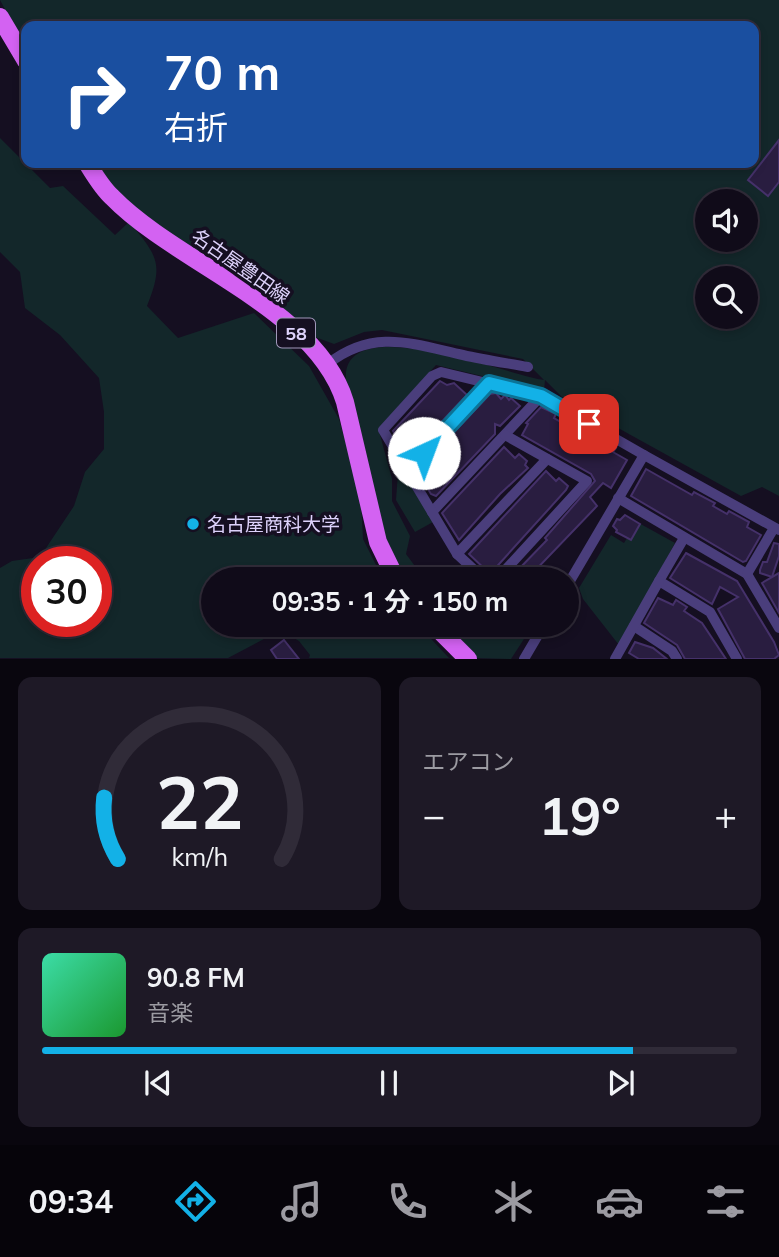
<!DOCTYPE html>
<html lang="ja">
<meta charset="utf-8">
<style>
body{margin:0;font-family:Mulish,"Noto Sans JP",sans-serif;background:#1e1926;color:#f1f3f6;height:100vh;display:flex;flex-direction:column;font-size:26px;white-space:nowrap}
*{box-sizing:border-box;margin:0}
p{font-size:23px;color:#9c9ba2}
.icon{flex:none;width:38px;height:38px;fill:none;stroke:currentColor;stroke-width:2;stroke-linecap:round;stroke-linejoin:round}
.map{position:relative;height:659px;overflow:hidden}
.panel{display:flex;flex-direction:column;gap:18px;padding:18px;background:#09060e;flex:1}
.panel>*{flex:none}
.banner{position:absolute;left:21px;top:21px;width:738px;height:147px;border-radius:14px;box-shadow:0 4px 10px #0003,0 0 0 2px #302b38;background:#1a4fa0;color:#fff;overflow:hidden}
.fabs{position:absolute;left:695px;top:189px;display:grid;gap:14px}
.fabs a{display:grid;place-items:center;width:63px;height:63px;border-radius:50%;background:#100b19;box-shadow:0 4px 10px #0003,0 0 0 2px #302b38;font-size:35px}
.speed{position:absolute;left:21px;top:546px;display:flex;gap:14px;font-size:35px;font-weight:700;text-align:center}
.speed>*{display:grid;place-content:center;width:91px;height:91px;border-radius:50%;background:#100b19;box-shadow:0 4px 10px #0003,0 0 0 2px #302b38;line-height:1}
.speed .limit{border:10px solid #d22;background:#fff;color:#111}
.pin{position:absolute;display:grid;place-items:center;width:60px;height:60px;color:#fff;margin:-30px;border-radius:14px;box-shadow:0 4px 10px #0006}
.me{position:absolute;width:77px;margin:-38px;rotate:43deg;stroke-linejoin:round;filter:drop-shadow(0 0 5px #0008)}
.turn{display:flex;align-items:center;gap:24px;height:147px;padding:0 28px;font-size:32px}
.turn .icon{width:91px;height:91px;stroke-width:2.5}
.turn b{display:block;font-size:49px;line-height:60px}
.big{font-size:52px;font-weight:700;line-height:1.1}
.panel .widget{flex:1;display:flex;flex-direction:column;justify-content:center;gap:10px;min-width:0;padding:0 24px;border-radius:14px;background:#1e1926}
.panel .dial{align-items:center;gap:0}
.dial svg{height:182px;overflow:visible;fill:none;stroke:#302b38;stroke-width:7;stroke-linecap:round;text-anchor:middle}
.dial text{fill:#f1f3f6;stroke:none}
.song{display:flex;align-items:center;gap:21px}
.cover{width:84px;height:84px;border-radius:10px;background:linear-gradient(135deg,hsl(160 70% 55%),hsl(130 70% 35%))}
.played{height:7px;border-radius:4px;background:linear-gradient(90deg,#13b1e7 85%,#302b38 85%)}
.keys{display:flex;justify-content:space-around;direction:ltr}
.heat{display:flex;justify-content:space-between;align-items:center;font-size:38px;direction:ltr}
.panel .tiles{flex:1;display:grid;gap:18px;grid-template-columns:1fr 1fr}
.widget:last-child{grid-column:span 2}
.trip{position:absolute;left:201px;top:567px;width:378px;height:70px;border-radius:35px;background:#100b19;box-shadow:0 4px 10px #0003,0 0 0 2px #302b38;font-weight:700;line-height:70px;text-align:center}
.tabs{display:flex;height:112px;justify-content:space-around;align-items:center;background:#06040a;color:#9c9ba2}
.tabs .icon{width:49px;height:49px}
.tabs .current{color:#13b1e7}
.tabs b{font-size:32px;color:#f1f3f6}
.map>svg:first-child{display:block}
.green{fill:#13272a;fill-rule:evenodd}
.building{fill:#291d40;stroke:#45316a;stroke-width:2}
.lines{fill:none;stroke-linecap:round;stroke-linejoin:round}
.street{stroke:#4a3e7c;stroke-width:10}
.primary{stroke:#d362f2;stroke-width:18}
.route-casing{stroke:#0c7396;stroke-width:18}
.route{stroke:#13b1e7;stroke-width:12}
.poi-dot{fill:#13b1e7;stroke:#150f21;stroke-width:2.5}
.labels{text-anchor:middle;dominant-baseline:central;stroke-width:7;stroke-linejoin:round;paint-order:stroke}
.shield{fill:#150f21;stroke:#a198ba;stroke-width:2}
.shield-label{font-size:18px;font-weight:bold;fill:#ddd2fb}
.street-label{font-size:19px;fill:#ddd2fb;stroke:#150f21}
.poi-label{font-size:19px;fill:#ddd2fb;stroke:#150f21;text-anchor:start}
</style>
<div class="map">
<svg width="779" height="659" viewBox="0 0 779 659">
<rect width="100%" height="100%" fill="#150f21"/>
<g class="green">
<path d="M0,0H779V496L762,487L741,496L562,397L545,380L544,391L436,365L383,424L379,431L392,479V501L410,536L406,554L423,577L432,575L458,579H403L386,551L346,380C340,308 511,376 544,380L523,359L382,330L364,332L334,344L315,337L161,229L120,195L94,163H754V26H26V49ZM707,201H746V240H707ZM707,278H746V317H707Z"/>
<path d="M0,138L50,188L63,186L115,235L129,222C158,256 164,264 147,306L178,338L254,313L309,366L339,419L361,498L363,539L383,579H214V625H418L449,658H309L310,655L299,641L281,630L228,658H0V568L12,561L40,557L74,506L85,472L104,449V412L99,378L60,335L25,308L20,272L0,252ZM37,562H96V621H37Z"/>
<polygon points="399,460 433,522 415,532 396,500"/>
<polygon points="637,522 675,543 619,645 583,599 579,588 611,535 624,543"/>
<polygon points="443,625 533,625 511,659 474,658"/>
</g>
<g class="building">
<polygon points="779,140 779,182 768,196 748,180"/>
<polygon points="440,381 447,385 454,383 467,395 408,457 393,431"/>
<polygon points="496,393 501,399 505,395 509,400 511,398 520,406 500,426 495,424 495,434 436,496 431,494 417,471 490,394"/>
<polygon points="541,407 556,414 554,418 575,430 616,448 613,452 627,460 611,488 603,483 590,497 597,506 527,579 521,579 515,573 547,540 545,538 595,481 591,474 522,435 528,424 526,423"/>
<polygon points="504,447 515,458 519,454 527,461 525,465 528,468 500,494 459,540 442,513"/>
<polygon points="646,469 692,495 694,492 715,503 713,506 727,514 729,511 749,522 747,527 761,535 746,561 743,562 631,496"/>
<polygon points="546,471 556,481 559,478 568,486 566,490 490,574 469,554"/>
<polygon points="625,515 640,524 631,540 616,532 617,530 613,526 617,519 620,520"/>
<polygon points="774,543 779,544 779,556 772,577 760,573 760,570 763,562 767,562"/>
<polygon points="686,553 737,581 774,642 779,655 774,659 745,659 718,609 738,597 720,587 712,604 670,578"/>
<polygon points="779,573 779,613 762,583"/>
<polygon points="658,598 673,605 676,600 687,607 684,611 702,623 726,659 685,659 677,645 644,623"/>
<polygon points="284,640 299,659 277,659 271,650"/>
<polygon points="635,642 653,648 667,659 639,659 629,653"/>
</g>
<g class="lines">
<g class="street">
<path d="M328,364C373,328 413,344 463,355C484,360 506,363 528,367"/>
<polyline points="407,470 489,383"/>
<polyline points="618,498 747,574 779,628"/>
<polyline points="432,512 541,396"/>
<polyline points="684,538 659,581 710,612 737,659"/>
<polyline points="457,554 547,459"/>
<polyline points="747,574 774,528"/>
<polyline points="484,579 457,554 383,430 432,376 441,372 541,396 644,455"/>
<polyline points="497,579 587,481 505,435"/>
<polyline points="567,586 644,455 779,530"/>
<polyline points="634,626 672,651 677,659"/>
<polyline points="524,659 544,625"/>
<polyline points="615,659 659,581"/>
</g>
<g class="primary">
<polyline points="0,17 26,61"/>
<path d="M87,163C94,174 102,188 112,197C177,264 317,309 345,402L378,542L396,579"/>
<polyline points="434,625 468,659"/>
</g>
</g>
<g class="lines">
<g class="route-casing">
<polyline id="route" points="424,453 489,383 541,396 589,424"/>
</g>
<use href="#route" class="route"/>
</g>
<circle class="poi-dot" cx="193" cy="524" r="7"/>
<g class="labels">
<rect class="shield" x="277" y="318.5" width="38" height="29" rx="5"/>
<g class="shield-label">
<text x="296" y="333">58</text>
</g>
<g class="street-label">
<text transform="translate(241 266) rotate(35)">名古屋豊田線</text>
</g>
<g class="poi-label">
<text x="207" y="524">名古屋商科大学</text>
</g>
</g>
</svg>
<div class="fabs">
<a><svg class="icon" aria-label="sound" viewBox="0 0 24 24"><path d="M4 9h4l5-4v14l-5-4H4zM17 9q2 3 0 6"/></svg></a>
<a><svg class="icon" aria-label="search" viewBox="0 0 24 24"><circle cx="10" cy="10" r="6"/><path d="M15 15l6 6"/></svg></a>
</div>
<div class="speed"><div class="limit">30</div></div>
<div class="pin" style="left:589px;top:424px;background:#d93025"><svg class="icon" aria-label="arrive" viewBox="0 0 24 24"><path d="M6 21V4h12l-3 4 3 4H6"/></svg></div>
<svg class="me" style="left:424px;top:453px" viewBox="-20 -20 40 40"><circle r="19" fill="#fff"/><path d="M0-13L10 11 0 6-10 11z" fill="#13b1e7"/></svg>
<div class="trip">09:35 · 1 分 · 150 m</div>
<div class="banner">
<div class="turn"><svg class="icon" aria-label="right" viewBox="0 0 24 24"><path d="M7 20v-9h11M14 6l5 5-5 5"/></svg><div><b>70 m</b>右折</div></div>
</div>
</div>
<section class="panel">
<div class="tiles">
<div class="widget dial"><svg viewBox="0 0 100 80">
<path d="M14 69A42 42 0 1 1 86 69"/>
<path d="M14 69A42 42 0 0 1 8 42" stroke="#13b1e7"/>
<text x="50" y="56" font-size="32" font-weight="700">22</text>
<text x="50" y="72" font-size="11">km/h</text>
</svg></div>
<div class="widget"><p>エアコン</p>
<div class="heat"><a>−</a><b class="big">19°</b><a>+</a></div>
</div>
<div class="widget">
<div class="song"><i class="cover"></i><div><b>90.8 FM</b><p>音楽</p></div></div>
<div class="played"></div>
<div class="keys"><svg class="icon" aria-label="previous" viewBox="0 0 24 24"><path d="M18 5L8 12l10 7zM5 5v14"/></svg><svg class="icon" aria-label="pause" viewBox="0 0 24 24"><path d="M8 5v14M16 5v14"/></svg><svg class="icon" aria-label="next" viewBox="0 0 24 24"><path d="M6 5l10 7-10 7zM19 5v14"/></svg></div>
</div>
</div>
</section>
<nav class="tabs">
<b>09:34</b>
<svg class="icon current" aria-label="directions" viewBox="0 0 24 24"><path d="M12 3l9 9-9 9-9-9zM9 14v-3h6M13 9l2 2-2 2"/></svg>
<svg class="icon" aria-label="music" viewBox="0 0 24 24"><path d="M9 18V5l10-2v13"/><circle cx="6" cy="18" r="3"/><circle cx="16" cy="16" r="3"/></svg>
<svg class="icon" aria-label="phone" viewBox="0 0 24 24"><path d="M5 4h4l2 5-3 2q2 4 5 5l2-3 5 2v4C11 20 4 13 5 4z"/></svg>
<svg class="icon" aria-label="climate" viewBox="0 0 24 24"><path d="M12 3v18M4 7l16 10M4 17L20 7"/></svg>
<svg class="icon" aria-label="car" viewBox="0 0 24 24"><path d="M5 17H2v-5l4-1 3-4h7l3 4 3 1v5h-3M9 17h6M6 11h13"/><circle cx="7" cy="17" r="2"/><circle cx="17" cy="17" r="2"/></svg>
<svg class="icon" aria-label="filters" viewBox="0 0 24 24"><path d="M4 7h16M4 17h16"/><circle cx="9" cy="7" r="2"/><circle cx="15" cy="17" r="2"/></svg>
</nav>
